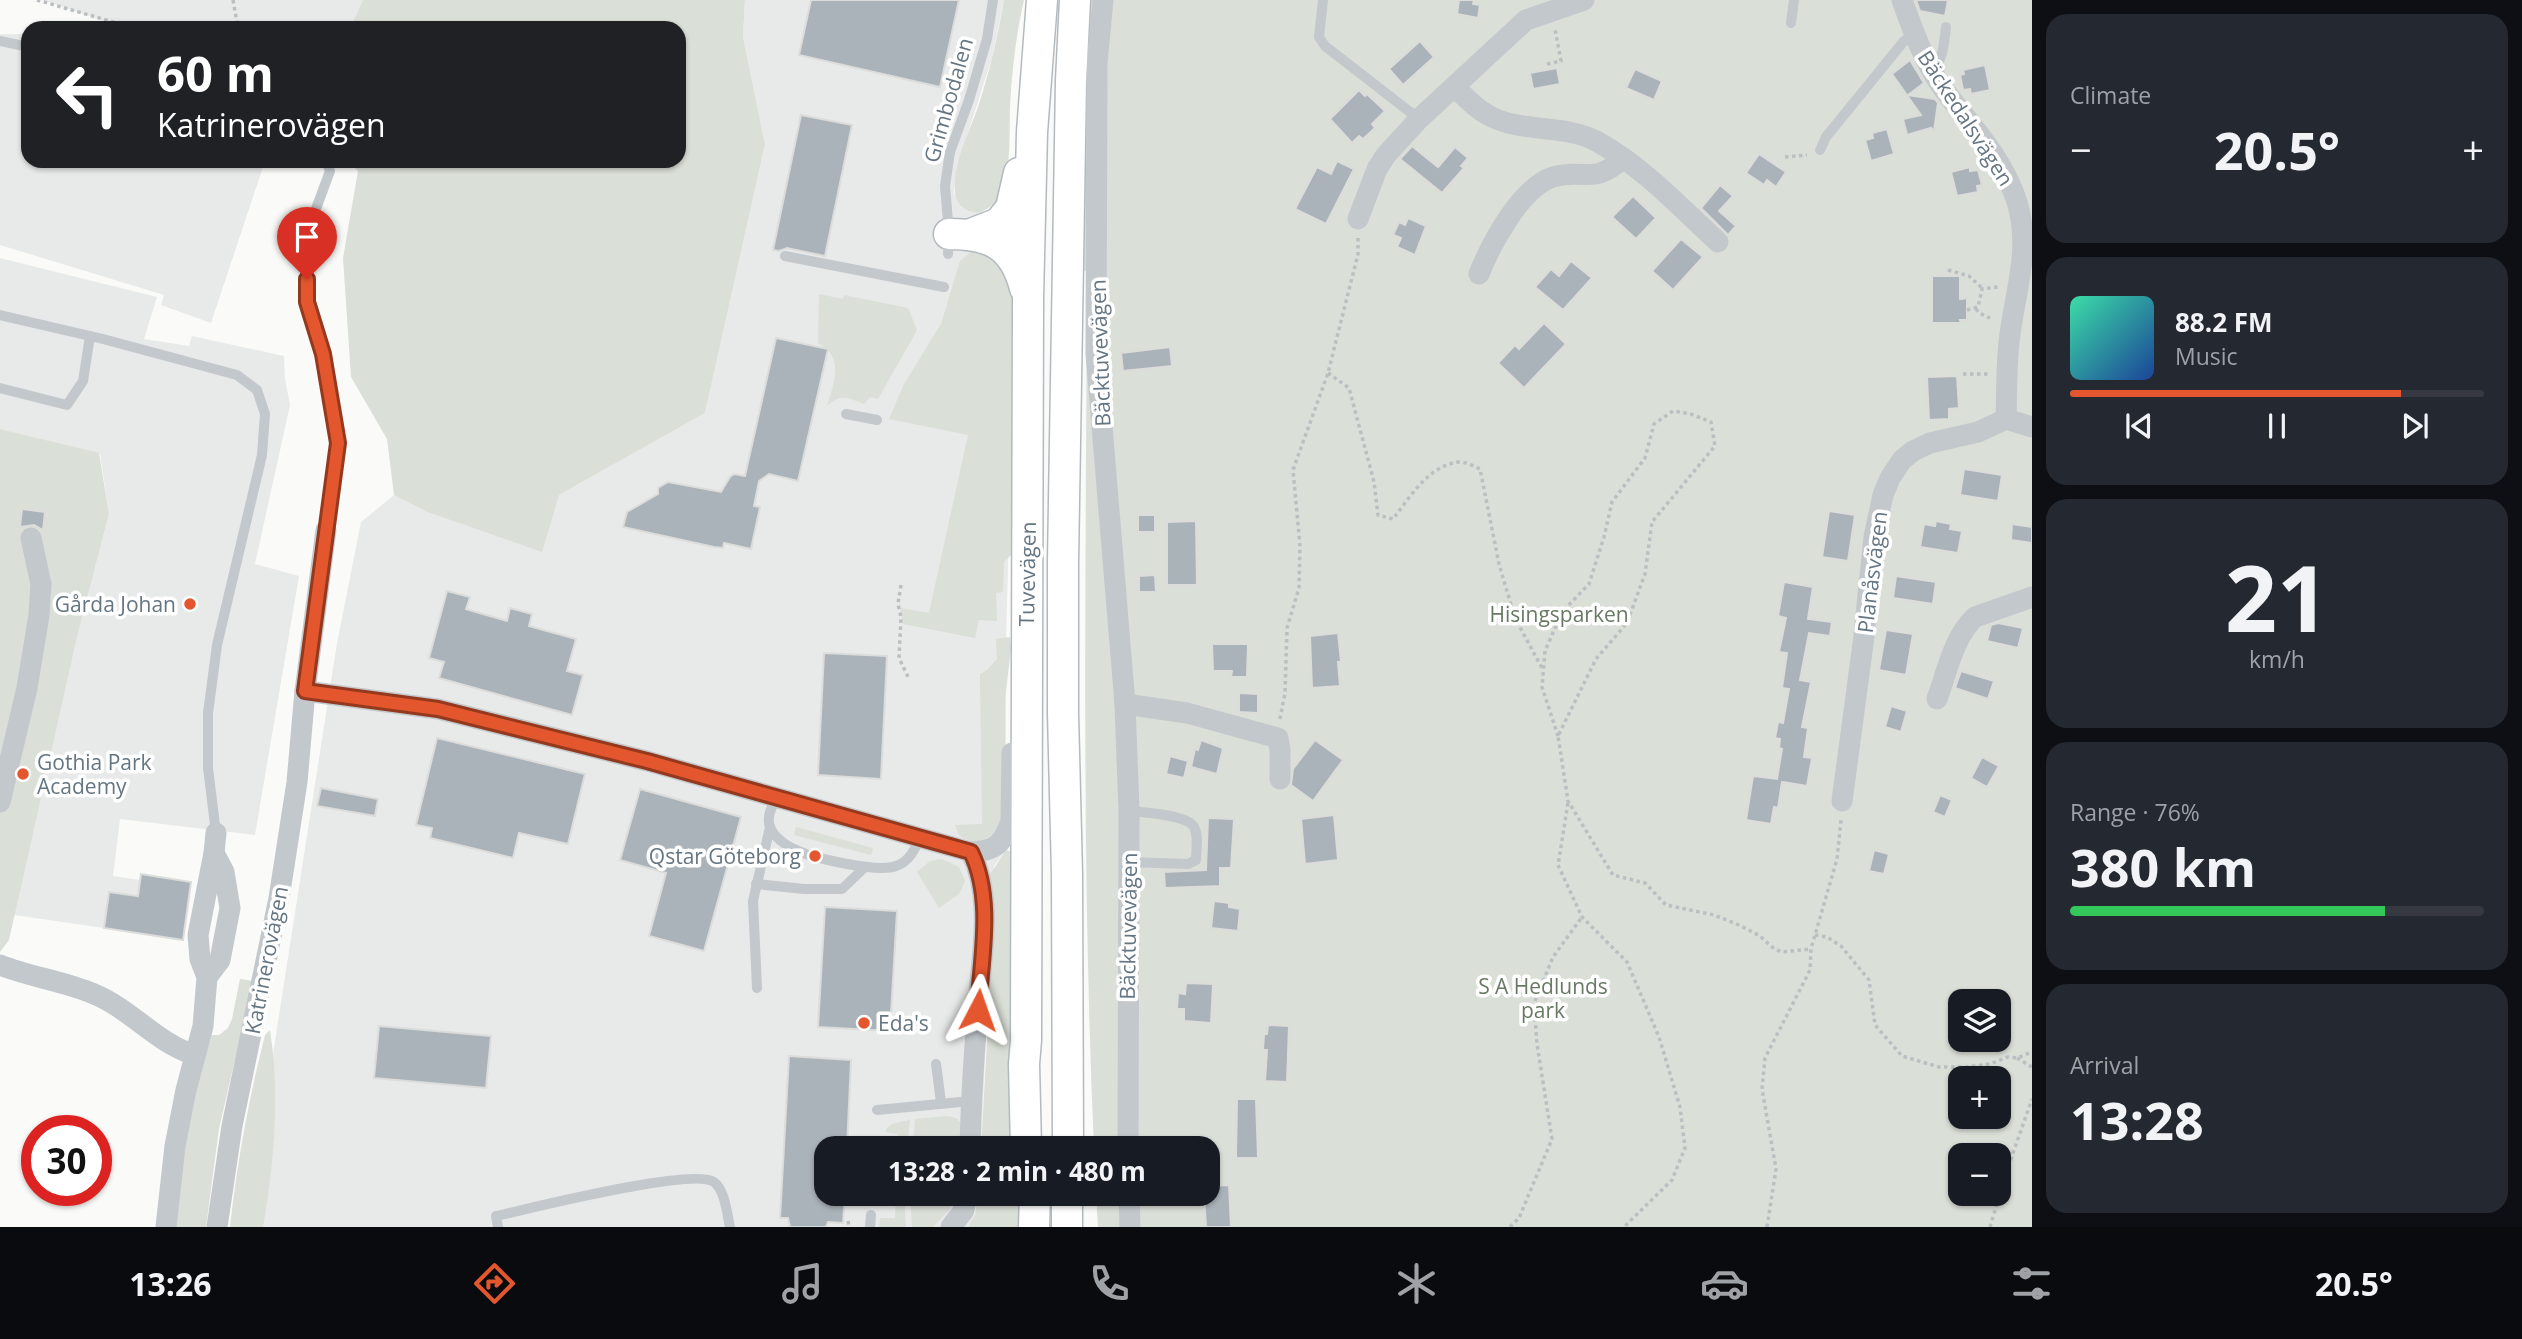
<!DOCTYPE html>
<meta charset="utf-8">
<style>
body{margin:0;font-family:"Open Sans",sans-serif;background:#242831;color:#f1f3f6;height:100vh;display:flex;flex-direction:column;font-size:26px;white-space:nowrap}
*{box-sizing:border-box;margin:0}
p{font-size:23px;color:#9ea1a6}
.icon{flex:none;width:38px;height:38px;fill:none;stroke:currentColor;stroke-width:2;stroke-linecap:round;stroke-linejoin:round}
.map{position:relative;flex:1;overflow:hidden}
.drawer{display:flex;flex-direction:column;gap:14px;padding:14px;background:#0d0f14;width:490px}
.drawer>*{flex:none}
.hud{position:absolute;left:21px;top:21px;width:665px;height:147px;border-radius:21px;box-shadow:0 2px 5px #0004;background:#202124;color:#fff;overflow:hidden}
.fabs{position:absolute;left:1948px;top:989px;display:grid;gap:14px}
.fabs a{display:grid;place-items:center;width:63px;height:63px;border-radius:14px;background:#171b24;box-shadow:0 2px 5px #0004;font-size:35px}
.speed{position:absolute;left:21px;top:1115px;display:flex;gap:14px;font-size:35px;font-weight:700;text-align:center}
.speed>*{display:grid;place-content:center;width:91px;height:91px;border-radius:50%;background:#171b24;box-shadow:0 2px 5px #0004;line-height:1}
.speed .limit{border:10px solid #d22;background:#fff;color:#111}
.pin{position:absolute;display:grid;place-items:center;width:60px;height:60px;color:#fff;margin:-72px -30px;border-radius:50% 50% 50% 0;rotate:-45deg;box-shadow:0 0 7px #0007}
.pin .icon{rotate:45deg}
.me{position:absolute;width:77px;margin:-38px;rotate:4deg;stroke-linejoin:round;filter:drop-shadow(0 0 5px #0008)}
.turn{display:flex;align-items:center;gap:24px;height:147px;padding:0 21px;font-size:32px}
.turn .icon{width:91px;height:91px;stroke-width:2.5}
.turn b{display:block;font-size:49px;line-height:60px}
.big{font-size:52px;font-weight:700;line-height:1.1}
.drawer .tile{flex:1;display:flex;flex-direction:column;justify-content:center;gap:10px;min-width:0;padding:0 24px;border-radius:21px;background:#242831}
.drawer .dial{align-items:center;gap:0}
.dial b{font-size:91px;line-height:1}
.song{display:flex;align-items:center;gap:21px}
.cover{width:84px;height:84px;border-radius:10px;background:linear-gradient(135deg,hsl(160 70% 55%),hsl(220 70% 35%))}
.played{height:7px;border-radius:4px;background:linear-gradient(90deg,#e4572e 80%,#363941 80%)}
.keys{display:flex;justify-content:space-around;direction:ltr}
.heat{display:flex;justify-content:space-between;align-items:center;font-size:38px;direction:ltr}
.charge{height:10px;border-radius:5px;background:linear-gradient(90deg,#34c759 76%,#363941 0)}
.trip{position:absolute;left:814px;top:1136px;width:406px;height:70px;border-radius:21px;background:#171b24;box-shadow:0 2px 5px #0004;font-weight:700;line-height:70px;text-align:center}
.tab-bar{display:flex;height:112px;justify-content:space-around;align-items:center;background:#090b0e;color:#9ea1a6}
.tab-bar .icon{width:49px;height:49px}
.tab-bar .current{color:#e4572e}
.tab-bar b{font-size:32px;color:#f1f3f6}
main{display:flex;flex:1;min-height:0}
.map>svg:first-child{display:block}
.built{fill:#e8e9e9}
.green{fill:#dadfd7;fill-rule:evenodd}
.building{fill:#aab3b9;stroke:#dcdcda;stroke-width:2}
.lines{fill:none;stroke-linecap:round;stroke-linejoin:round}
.secondary-casing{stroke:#b3babf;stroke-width:33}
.path{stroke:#bbbfc2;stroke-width:3.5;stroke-dasharray:3.5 3.5;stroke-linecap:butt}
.service{stroke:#c3c8cc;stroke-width:10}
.minor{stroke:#c3c8cc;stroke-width:21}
.secondary{stroke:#fff;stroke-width:30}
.route-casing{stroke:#94391e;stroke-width:18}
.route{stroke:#e4572e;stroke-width:12}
.poi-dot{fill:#e4572e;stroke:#fff;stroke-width:2.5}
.labels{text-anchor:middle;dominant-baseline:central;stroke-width:7;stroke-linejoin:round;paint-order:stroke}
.street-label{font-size:21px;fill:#657683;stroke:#fff}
.poi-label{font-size:21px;fill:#657683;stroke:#fff;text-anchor:end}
.park-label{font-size:21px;fill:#687a64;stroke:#fff}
</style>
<main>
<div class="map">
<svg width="2032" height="1227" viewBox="0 0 2032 1227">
<rect width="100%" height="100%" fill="#fafaf8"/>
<g class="built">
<polygon points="42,0 363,0 350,28 125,28"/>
<polygon points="745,0 1004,0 992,58 957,167 954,193 962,208 972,212 982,211 982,247 1014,358 1006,640 1006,850 994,866 981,1148 826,1148 826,1194 978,1194 973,1219 968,1227 233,1227 268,1086 337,643 361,522 394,495 425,511 559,495 705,413 765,144 743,37"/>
<polygon points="0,34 28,34 28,161 265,161 211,323 161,305 164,295 0,245"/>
<polygon points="0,258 157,297 144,339 189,346 192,336 284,356 285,379 290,405 255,564 299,576 255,835 120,819 113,876 140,880 138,896 109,892 104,928 14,915 78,633 109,514 100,454 0,429"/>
</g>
<g class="green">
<polygon points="363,0 745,0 743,37 765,144 705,413 559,495 542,552 425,511 394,495 387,439 351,377 343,258 358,171 349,161 679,161 679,28 350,28"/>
<path d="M1004,0H1024C1016,35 1012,70 1010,106C1009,131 1012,174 1000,196C997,202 987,210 980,212C966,214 955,204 955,191C953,161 970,132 979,104C990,70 998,35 1004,0Z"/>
<path d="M1087,0H2032V1227H1098L1096,1194H1208V1148H1094C1081,856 1086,563 1087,271H1082ZM1960,1001H1998V1040H1960ZM1960,1078H1998V1116H1960ZM1960,1155H1998V1194H1960Z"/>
<polygon points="989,249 1015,286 1012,554 1004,562 1003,592 996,593 997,621 979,620 975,638 903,624 900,608 929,613 968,435 889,419 904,384 941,324 960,261 973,250"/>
<path d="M819,294L843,299L844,295L908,308L917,330L878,399L870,397L864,404C845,397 841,394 827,406C834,383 845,357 818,343Z"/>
<polygon points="0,429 99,453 109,514 78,633 9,940 0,952"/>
<path d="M1010,637L1011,649L1005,700V816C996,834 979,851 959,835L955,825L982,824L980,674L987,670L997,659L996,639Z"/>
<polygon points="796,827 873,848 871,855 794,835"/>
<polygon points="1006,850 1013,852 1020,1148 981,1148 991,969 989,876"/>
<polygon points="942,859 959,867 965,881 959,894 939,908 917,872 930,861"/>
<polygon points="240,979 253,981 219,1129 206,1227 173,1227 178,1182 207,1035 219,1035 228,1028 232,1019"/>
<path d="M270,1030C280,1094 274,1164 263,1227H230C237,1162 249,1098 265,1035Z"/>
<polygon points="947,1116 956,1118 961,1123 961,1148 913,1148 915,1119"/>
<path d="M910,1120L907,1148H898V1134L885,1132C889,1122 901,1122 910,1120Z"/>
<polygon points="896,1194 904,1194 906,1227 879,1227 880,1218 895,1218"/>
<polygon points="910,1194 957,1194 950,1209 933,1227 912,1227"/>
<polygon points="978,1194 1028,1194 1027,1227 968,1227 975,1214"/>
</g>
<g class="building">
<polygon points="811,0 959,0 940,87 799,55"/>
<polygon points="1459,0 1474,0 1473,4 1480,5 1478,18 1457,14"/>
<polygon points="1916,0 1948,0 1945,16 1920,11"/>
<polygon points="1420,41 1434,57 1403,85 1389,69"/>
<polygon points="1910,60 1924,83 1908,95 1935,99 1938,103 1934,131 1931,128 1907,135 1903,119 1921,115 1892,74"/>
<polygon points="1985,65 1990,90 1971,94 1970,89 1963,90 1960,75 1964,74 1963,70"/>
<polygon points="1557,68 1560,84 1533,89 1530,73"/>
<polygon points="1635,69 1662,81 1654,100 1626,88"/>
<polygon points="1359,90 1365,96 1367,94 1385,111 1372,124 1375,128 1363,139 1359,136 1352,143 1330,119"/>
<polygon points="801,115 852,125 825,256 787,248 779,251 773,250"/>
<polygon points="1887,129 1894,154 1871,161 1865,140 1873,138 1872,133"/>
<polygon points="1412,146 1438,167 1455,147 1468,158 1461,166 1464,168 1442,193 1400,159"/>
<polygon points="1759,154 1786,172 1776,187 1767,180 1764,185 1746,173"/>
<polygon points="1337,161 1354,169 1326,224 1295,209 1317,167 1331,174"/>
<polygon points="1970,167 1970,171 1978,170 1982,185 1977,186 1978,192 1957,196 1951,172"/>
<polygon points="1720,185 1733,196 1719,211 1736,226 1728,235 1701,208"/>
<polygon points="1633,196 1656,218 1636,239 1612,217"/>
<polygon points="1408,218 1426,226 1415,255 1397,247 1401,238 1393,235 1399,222 1405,225"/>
<polygon points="1681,239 1703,257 1673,290 1652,271"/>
<polygon points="1571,261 1592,278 1563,310 1535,287 1551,269 1559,276"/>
<polygon points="1932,276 1960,276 1960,299 1967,298 1967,320 1960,320 1961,323 1932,323"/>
<polygon points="1544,323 1566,344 1524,388 1498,363 1515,345 1519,349"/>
<polygon points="776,338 828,349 798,481 769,474 759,481 754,506 760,507 751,549 724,543 723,548 714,547 623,527 627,512 658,494 658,488 668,482 721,492 730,477 734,474 745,476"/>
<polygon points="1170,347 1172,366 1123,371 1121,353"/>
<polygon points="1957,376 1959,408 1949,409 1949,419 1929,420 1927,377"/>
<polygon points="1964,469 2002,475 1998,501 1960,495"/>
<polygon points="22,509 45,512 43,530 34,525 20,527"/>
<polygon points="1829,511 1855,515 1848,561 1822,557"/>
<rect x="1138" y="515" width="17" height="17"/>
<polygon points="1196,521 1197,585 1167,585 1167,522"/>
<polygon points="1936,521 1951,524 1950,529 1962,531 1958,553 1920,547 1924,524 1935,526"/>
<polygon points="2012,524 2032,527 2032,543 2011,540"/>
<polygon points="1155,575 1156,592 1139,592 1139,576"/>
<polygon points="1896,576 1936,582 1933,604 1893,598"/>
<polygon points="1784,582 1813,587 1808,619 1832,622 1830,636 1809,633 1800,680 1811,682 1802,727 1808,728 1804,757 1812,758 1807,786 1782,782 1778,808 1774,807 1771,824 1746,820 1753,776 1777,779 1782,749 1779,748 1780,739 1775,738 1778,722 1783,723 1789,689 1782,688 1787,653 1779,652 1786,618 1778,616"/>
<polygon points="447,591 470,597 466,609 507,621 510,608 532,614 529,626 576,639 567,671 583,675 572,715 439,678 444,662 429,658"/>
<polygon points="1998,623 2023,628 2018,648 1987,641 1991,625"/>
<polygon points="1886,630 1913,634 1906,675 1879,670"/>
<polygon points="1338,633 1341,662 1338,662 1340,686 1312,688 1310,636"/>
<polygon points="1212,644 1248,644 1247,677 1231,677 1232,671 1213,671"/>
<polygon points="824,653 887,656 881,779 818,775"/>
<polygon points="1961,671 1994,681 1988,699 1955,688"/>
<polygon points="1239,693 1258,694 1258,713 1239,712"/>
<polygon points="1891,706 1907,711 1901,732 1885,727"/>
<polygon points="437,738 585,774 568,844 519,833 513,858 430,838 432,828 416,825"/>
<polygon points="1201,740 1223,748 1217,774 1191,767 1195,749 1198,750"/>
<polygon points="1315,740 1343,760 1313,801 1291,785 1293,769"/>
<polygon points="1170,756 1188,761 1184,778 1166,774"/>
<polygon points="1982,757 1999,766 1987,787 1971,778"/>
<polygon points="321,788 378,799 375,816 317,806"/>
<polygon points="640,789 741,817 704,951 649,936 666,873 620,860"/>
<polygon points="1940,795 1952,800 1945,817 1933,812"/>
<polygon points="1334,815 1338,860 1305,864 1301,819"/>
<polygon points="1208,818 1234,819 1231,868 1220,868 1220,886 1165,888 1164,872 1206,870"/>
<polygon points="1874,850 1889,854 1884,874 1869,871"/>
<polygon points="141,874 191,882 183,940 104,928 109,892 138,896"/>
<polygon points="1214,901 1229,903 1229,907 1240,909 1238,931 1211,928"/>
<polygon points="825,907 897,911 890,1031 818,1027"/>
<polygon points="1186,983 1213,984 1211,1023 1184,1021 1184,1009 1177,1009 1178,993 1185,994"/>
<polygon points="1268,1025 1289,1026 1287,1082 1265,1081 1267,1050 1263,1050 1264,1034 1267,1034"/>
<polygon points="379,1026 491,1036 486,1088 374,1078"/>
<polygon points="789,1056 851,1060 847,1148 826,1148 826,1194 845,1194 843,1223 828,1222 826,1227 790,1227 788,1218 780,1218"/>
<polygon points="1237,1099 1256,1099 1258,1158 1236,1158"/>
<polygon points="1229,1185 1231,1227 1206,1227 1204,1194 1208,1194 1208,1186"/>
</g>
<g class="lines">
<g class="secondary-casing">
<g id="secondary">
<polyline points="999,223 1011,208 1019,173"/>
<path d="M949,234C991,234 1014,245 1025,288"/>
<polyline points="971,234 999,223 1020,223"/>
<polyline points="1026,1148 1024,1064 1026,1040 1028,298 1032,132 1042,0"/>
<polyline points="1068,1148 1067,874 1063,713 1063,562 1071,81 1075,0"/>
<polyline points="1067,1194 1067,1227"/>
<polyline points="1034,1227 1035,1194"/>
</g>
</g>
<g class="path">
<polyline points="37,0 134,28"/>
<polyline points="233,0 238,28"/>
<polyline points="1547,64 1561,61 1555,29"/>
<polyline points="1785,157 1807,155"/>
<polyline points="1948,270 1969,276 1982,288"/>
<polyline points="1976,309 1979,313 1990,318"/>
<polyline points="1967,310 1978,307 1982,289 1998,287"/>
<path d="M1328,373L1349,388L1374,482L1378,515L1393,519C1410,497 1429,465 1459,462C1466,462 1474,466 1480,469L1499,564L1515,618L1543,670"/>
<polyline points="1963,374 1989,374"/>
<polyline points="901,585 898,604 901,617 899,658 909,679"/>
<polyline points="1280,719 1285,693 1287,628 1299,588 1300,546 1293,470 1328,373 1358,254 1358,235"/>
<polyline points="1558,736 1542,687 1545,651 1562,612 1589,584 1604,537 1612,502 1645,458 1654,424 1673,411 1691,414 1711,422 1715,446 1652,522 1645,574 1627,623 1596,659 1558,736 1568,801 1613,875 1645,883 1666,905 1714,915 1739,925 1760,936 1772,947 1781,952 1811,949"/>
<polyline points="1568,803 1558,865 1582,917 1627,962 1659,1037 1680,1107 1685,1148 1672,1180 1624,1227"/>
<polyline points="1815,935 1827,937 1841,946 1869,980 1875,1025 1902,1056 1939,1067 1967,1067 1990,1064 2008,1057 2017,1058 2032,1052"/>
<polyline points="2017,1058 2032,1067"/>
<polyline points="848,1221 849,1227"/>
<polyline points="1510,1227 1519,1218 1552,1139 1537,1044 1534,1003 1553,957 1582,917"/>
<polyline points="1767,1227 1776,1169 1762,1089 1765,1058 1810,970 1811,949 1837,859 1841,820"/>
<polyline points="1990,1227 2007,1170 2032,1099"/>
</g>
<g class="service">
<polyline points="1323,0 1319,37 1325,46 1419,119"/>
<polyline points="1791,23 1794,0"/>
<polyline points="0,41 28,47"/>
<path d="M1932,70C1944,60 1944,41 1946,27"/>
<polyline points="1820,150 1826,137 1904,41 1914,35"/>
<polyline points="948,254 949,234 945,186 950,152 969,100 987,39 993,0"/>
<polyline points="785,256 944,287"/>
<polyline points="0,315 103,339 237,375 257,390 265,414 262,455 217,645 208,713 208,768 216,833"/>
<polyline points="0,388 67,405 83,381 90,336"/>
<polyline points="846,414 877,420"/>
<polyline points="326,530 338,443 323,354 307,301 307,233 330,171 326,161"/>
<path d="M778,797C772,806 766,816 770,827C774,837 785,845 794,849C811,858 878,873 896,866C909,862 915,849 920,838"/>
<path d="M1128,862L1188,864L1196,860C1196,850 1199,836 1194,827C1186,814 1144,813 1129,811"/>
<polyline points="756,884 804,889 842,889 864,868"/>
<polyline points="757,988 753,901 770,827"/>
<polyline points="936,1064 941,1102"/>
<polyline points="877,1110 971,1101"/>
<path d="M498,1227L496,1216C528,1209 693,1167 714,1182C725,1190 727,1214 730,1227"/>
<polyline points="870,1227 871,1215"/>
</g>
<g class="minor">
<polyline points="1103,0 1097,63 1096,354 1125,704 1129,811 1128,1148"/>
<path d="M1902,0C1913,30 1923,60 1942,87C1969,124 2003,157 2017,202C2031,248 2016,289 2010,334C2006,362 2007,391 2006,419L2032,427"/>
<path d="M1455,87C1465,97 1475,108 1488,115C1521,134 1564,123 1598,142C1643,167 1680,207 1718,242"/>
<polyline points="1358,219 1377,169 1386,155 1419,119 1526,20 1584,0"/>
<path d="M1479,274C1491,244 1521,187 1553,177C1584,168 1594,186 1623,158"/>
<path d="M305,691L438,709L647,761L971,852C995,851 1003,844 1011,821L1012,753"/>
<path d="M1937,699C1947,672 1954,636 1975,617L2032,597"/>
<polyline points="1125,704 1187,713 1278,738 1280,750 1280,779"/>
<polyline points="1842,801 1863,644 1874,537 1883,495 1890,478 1902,460 1913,451 1930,443 1978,432 2006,419"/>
<polyline points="0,802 27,688 39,615 41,584 31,538"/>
<path d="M0,965C30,977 64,981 94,994C131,1009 156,1043 195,1055"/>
<polyline points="207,977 220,960 230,908 224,872 214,853"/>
<path d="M970,1148C971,1101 974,1054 978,1007C981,957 994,899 971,852"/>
<polyline points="1129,1194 1130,1227"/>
<polyline points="166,1227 175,1146 186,1090 203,1026 207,977 200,959 198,935 214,853 216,833"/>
<polyline points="217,1227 232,1126 279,898 297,782 305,691 326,530"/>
<polyline points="951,1227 964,1210 967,1194"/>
</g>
<use href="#secondary" class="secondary"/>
</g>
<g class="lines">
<g class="route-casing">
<path id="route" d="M307,279V302L323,354L338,443L305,691L438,709L647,761L971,852C994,899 981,959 978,1010"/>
</g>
<use href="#route" class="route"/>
</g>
<g class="poi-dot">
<circle cx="190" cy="604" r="7"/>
<circle cx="23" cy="774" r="7"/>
<circle cx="815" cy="856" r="7"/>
<circle cx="864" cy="1023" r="7"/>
</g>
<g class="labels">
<g class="street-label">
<text transform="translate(948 100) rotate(-74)">Grimbodalen</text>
<text transform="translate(1966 118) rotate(57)">Bäckedalsvägen</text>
<text transform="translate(1100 353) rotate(-92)">Bäcktuvevägen</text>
<text transform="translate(1872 572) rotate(-83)">Planåsvägen</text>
<text transform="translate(1027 574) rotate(-89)">Tuvevägen</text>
<text transform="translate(1128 926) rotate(-89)">Bäcktuvevägen</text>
<text transform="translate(266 960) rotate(-79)">Katrinerovägen</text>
</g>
<g class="poi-label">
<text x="176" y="604">Gårda Johan</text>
<text x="37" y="762" text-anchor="start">Gothia Park<tspan x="37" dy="24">Academy</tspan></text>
<text x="801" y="856">Qstar Göteborg</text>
<text x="878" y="1023" text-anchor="start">Eda's</text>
</g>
<g class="park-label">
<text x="1559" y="614">Hisingsparken</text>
<text x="1543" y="986">S A Hedlunds<tspan x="1543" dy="24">park</tspan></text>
</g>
</g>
</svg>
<div class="fabs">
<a><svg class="icon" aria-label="layers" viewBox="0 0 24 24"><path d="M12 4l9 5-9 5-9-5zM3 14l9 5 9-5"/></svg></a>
<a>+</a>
<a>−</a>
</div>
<div class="speed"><div class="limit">30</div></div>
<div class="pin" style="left:307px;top:279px;background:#d93025"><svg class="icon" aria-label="arrive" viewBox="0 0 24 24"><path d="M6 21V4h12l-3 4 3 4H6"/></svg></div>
<svg class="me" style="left:978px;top:1010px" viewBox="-20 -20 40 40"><path d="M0-17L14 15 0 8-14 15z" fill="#e4572e" stroke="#fff" stroke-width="4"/></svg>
<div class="trip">13:28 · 2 min · 480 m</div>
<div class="hud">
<div class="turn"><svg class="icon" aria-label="left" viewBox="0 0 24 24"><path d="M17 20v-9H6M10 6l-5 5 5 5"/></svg><div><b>60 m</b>Katrinerovägen</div></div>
</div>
</div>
<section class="drawer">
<div class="tile"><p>Climate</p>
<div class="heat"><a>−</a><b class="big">20.5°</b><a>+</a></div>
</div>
<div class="tile">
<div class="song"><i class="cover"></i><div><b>88.2 FM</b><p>Music</p></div></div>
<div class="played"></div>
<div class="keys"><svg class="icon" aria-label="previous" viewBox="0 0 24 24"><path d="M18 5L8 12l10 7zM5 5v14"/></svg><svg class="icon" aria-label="pause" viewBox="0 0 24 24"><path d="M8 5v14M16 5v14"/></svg><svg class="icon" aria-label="next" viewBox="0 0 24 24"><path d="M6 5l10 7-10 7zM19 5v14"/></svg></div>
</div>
<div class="tile dial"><b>21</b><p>km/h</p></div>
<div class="tile"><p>Range · 76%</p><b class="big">380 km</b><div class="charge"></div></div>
<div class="tile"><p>Arrival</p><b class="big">13:28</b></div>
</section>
</main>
<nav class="tab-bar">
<b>13:26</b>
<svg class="icon current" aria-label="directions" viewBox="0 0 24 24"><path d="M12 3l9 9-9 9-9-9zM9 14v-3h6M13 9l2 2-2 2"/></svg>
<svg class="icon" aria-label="music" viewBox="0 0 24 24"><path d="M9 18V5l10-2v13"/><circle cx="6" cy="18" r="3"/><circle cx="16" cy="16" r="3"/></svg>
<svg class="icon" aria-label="phone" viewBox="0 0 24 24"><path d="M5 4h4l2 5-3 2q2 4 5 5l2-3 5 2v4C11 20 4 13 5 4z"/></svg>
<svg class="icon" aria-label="climate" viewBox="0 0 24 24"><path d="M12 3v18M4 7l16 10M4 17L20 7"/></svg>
<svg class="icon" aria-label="car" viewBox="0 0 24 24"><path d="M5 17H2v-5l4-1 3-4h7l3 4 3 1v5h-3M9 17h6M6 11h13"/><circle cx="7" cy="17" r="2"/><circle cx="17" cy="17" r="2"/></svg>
<svg class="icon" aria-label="filters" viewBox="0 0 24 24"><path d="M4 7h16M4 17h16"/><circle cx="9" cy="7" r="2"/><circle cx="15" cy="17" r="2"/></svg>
<b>20.5°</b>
</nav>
